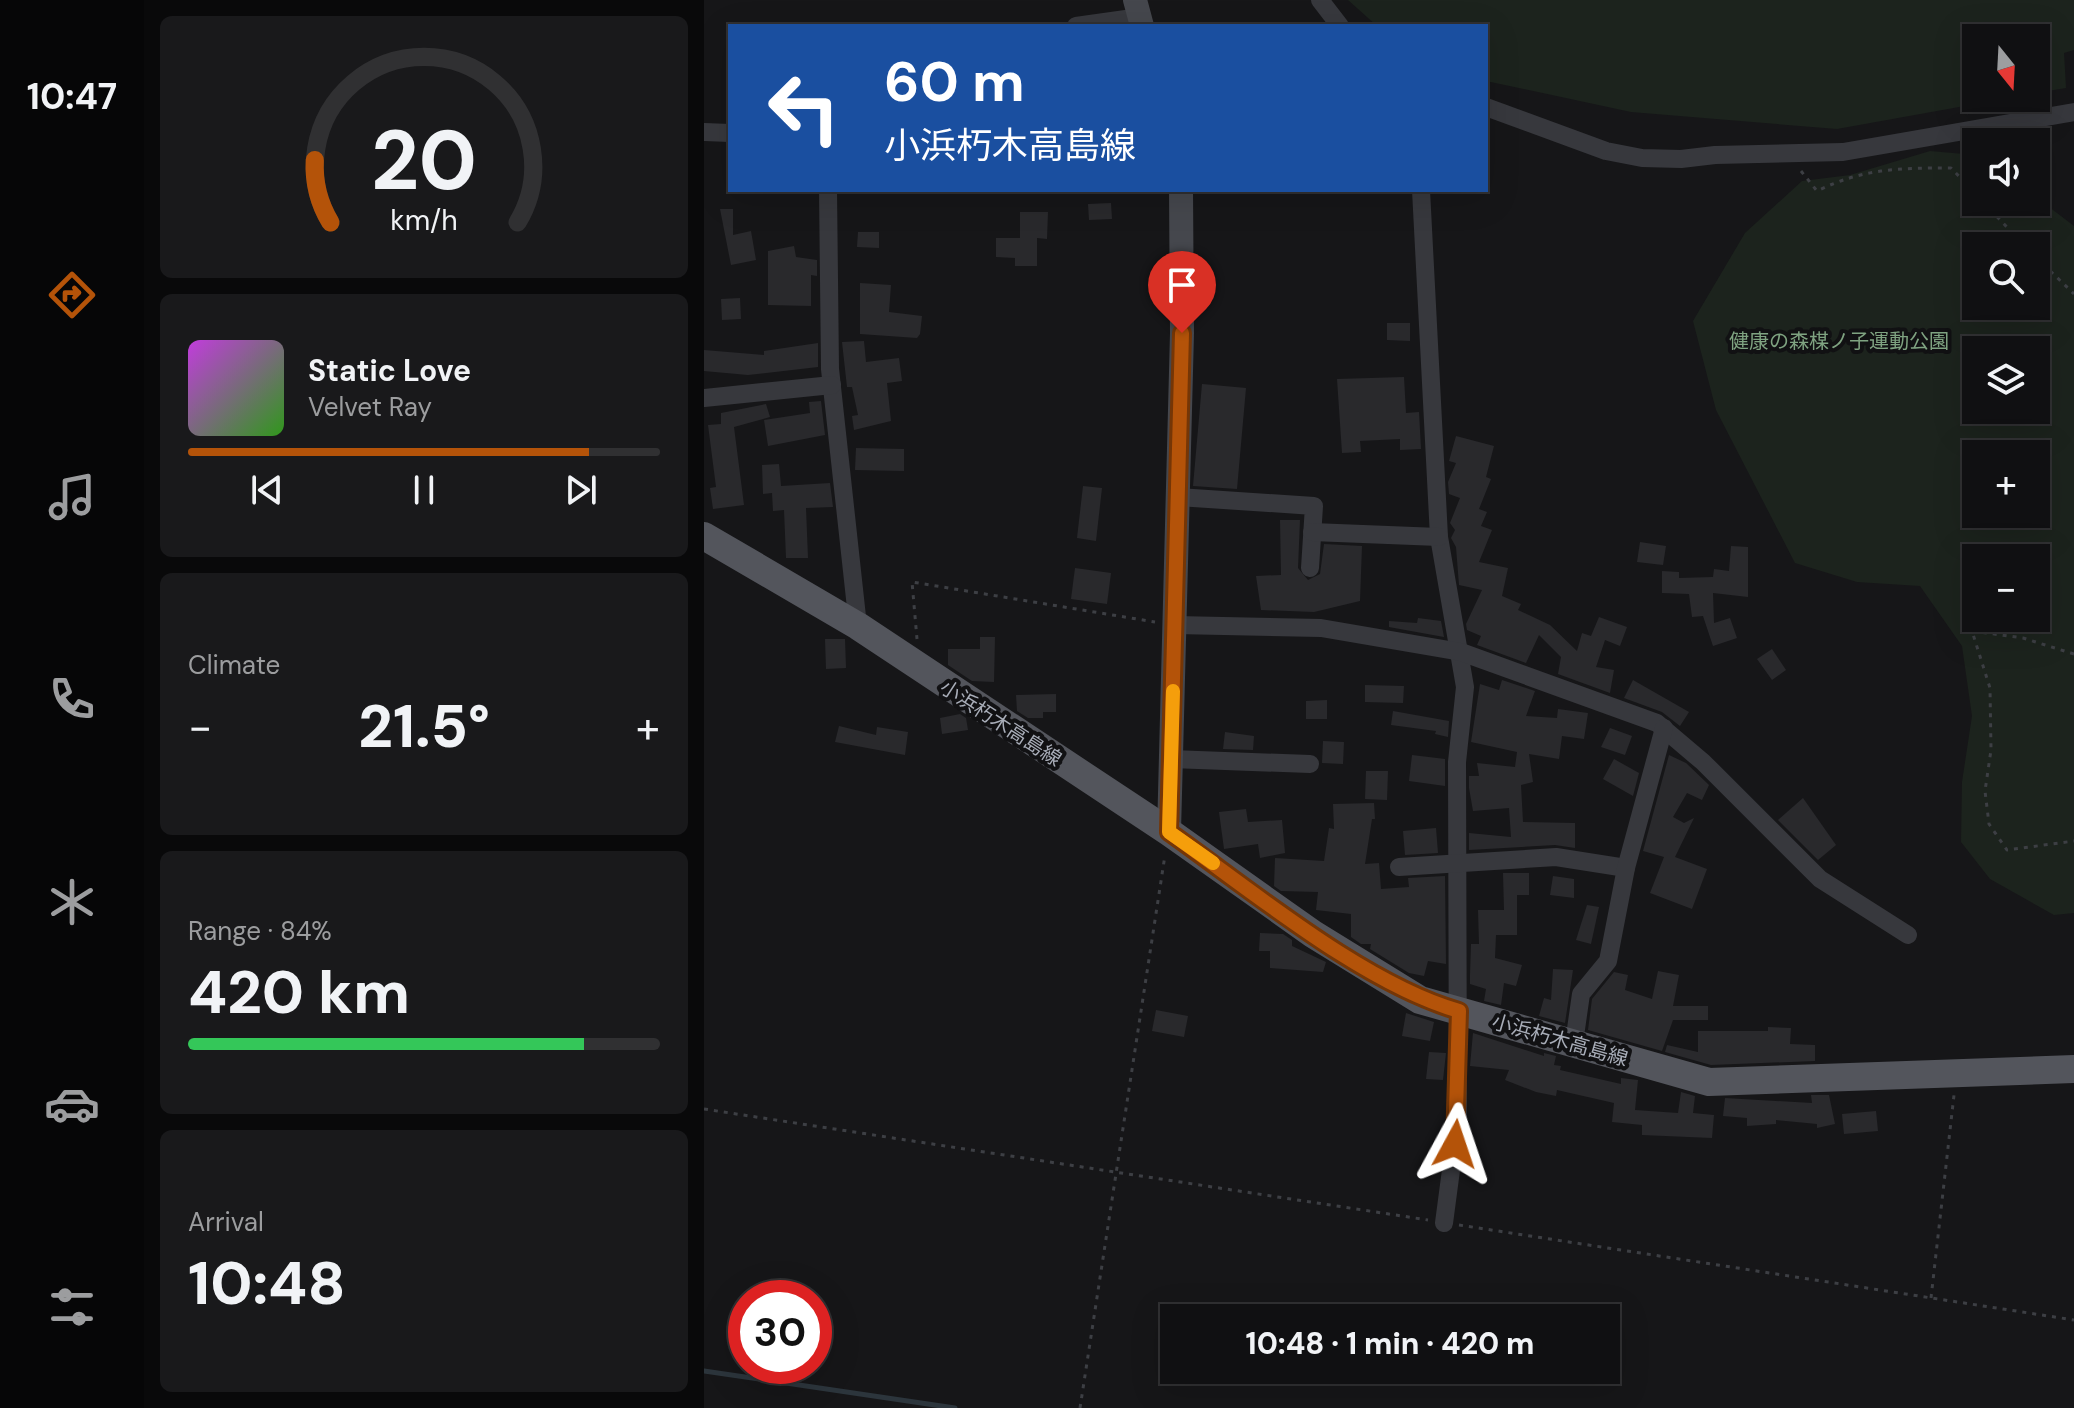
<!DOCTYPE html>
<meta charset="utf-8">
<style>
body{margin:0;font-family:"DM Sans","Noto Sans JP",sans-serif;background:#19191b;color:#f1f3f6;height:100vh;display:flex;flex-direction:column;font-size:30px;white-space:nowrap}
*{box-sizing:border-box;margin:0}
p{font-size:26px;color:#9c9d9f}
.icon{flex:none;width:44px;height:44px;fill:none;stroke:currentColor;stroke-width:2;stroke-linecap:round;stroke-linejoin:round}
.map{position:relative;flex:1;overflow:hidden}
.details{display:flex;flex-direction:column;gap:16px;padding:16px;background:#09090a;width:560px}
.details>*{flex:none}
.top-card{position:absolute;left:24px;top:24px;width:760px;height:168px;border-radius:0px;box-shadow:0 8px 32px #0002,0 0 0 2px #303032;background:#1a4fa0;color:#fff;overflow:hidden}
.needle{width:52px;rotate:162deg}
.fabs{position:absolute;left:1258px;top:24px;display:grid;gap:16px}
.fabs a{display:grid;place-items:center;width:88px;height:88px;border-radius:0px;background:#101012;box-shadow:0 8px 32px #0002,0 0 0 2px #303032;font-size:40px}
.speed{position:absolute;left:24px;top:1280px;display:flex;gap:16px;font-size:40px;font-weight:700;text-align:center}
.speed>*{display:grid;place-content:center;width:104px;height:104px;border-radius:50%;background:#101012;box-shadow:0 8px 32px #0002,0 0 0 2px #303032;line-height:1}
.speed .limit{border:12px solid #d22;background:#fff;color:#111}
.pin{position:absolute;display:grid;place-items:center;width:68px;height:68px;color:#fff;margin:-82px -34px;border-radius:50% 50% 50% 0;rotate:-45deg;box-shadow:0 0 8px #0007}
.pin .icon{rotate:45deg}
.me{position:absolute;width:88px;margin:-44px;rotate:5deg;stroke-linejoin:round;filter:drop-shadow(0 0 6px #0008)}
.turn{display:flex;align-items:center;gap:28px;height:168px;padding:0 24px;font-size:36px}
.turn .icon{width:104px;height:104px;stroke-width:2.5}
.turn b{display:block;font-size:56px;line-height:68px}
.big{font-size:60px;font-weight:800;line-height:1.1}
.details .tile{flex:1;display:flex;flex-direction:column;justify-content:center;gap:12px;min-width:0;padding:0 28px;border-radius:12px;background:#19191b}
.details .dial{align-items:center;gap:0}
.dial svg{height:208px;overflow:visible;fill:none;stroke:#303032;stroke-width:7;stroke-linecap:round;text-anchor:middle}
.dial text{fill:#f1f3f6;stroke:none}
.song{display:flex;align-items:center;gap:24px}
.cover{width:96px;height:96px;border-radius:12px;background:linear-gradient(135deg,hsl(290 70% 55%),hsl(110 70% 35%))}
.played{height:8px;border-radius:4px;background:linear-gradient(90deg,#b45309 85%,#303032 85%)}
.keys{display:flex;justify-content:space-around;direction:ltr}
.heat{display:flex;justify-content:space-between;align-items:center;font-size:44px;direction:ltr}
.charge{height:12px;border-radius:6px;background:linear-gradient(90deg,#34c759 84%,#303032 0)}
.trip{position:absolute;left:456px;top:1304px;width:460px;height:80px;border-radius:0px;background:#101012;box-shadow:0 8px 32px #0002,0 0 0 2px #303032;font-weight:800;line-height:80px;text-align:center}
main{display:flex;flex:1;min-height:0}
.tab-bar{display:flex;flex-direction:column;width:144px;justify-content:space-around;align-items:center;background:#060607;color:#9c9d9f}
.tab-bar .icon{width:56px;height:56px}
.tab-bar .active{color:#b45309}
.tab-bar b{font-size:36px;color:#f1f3f6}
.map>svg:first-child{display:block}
.green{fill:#1c231d;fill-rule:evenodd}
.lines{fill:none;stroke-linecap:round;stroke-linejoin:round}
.stream{stroke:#2c353c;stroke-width:5}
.building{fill:#29292c}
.path{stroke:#3d3f44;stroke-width:3;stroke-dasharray:4 6;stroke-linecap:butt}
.street{stroke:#37383d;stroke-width:18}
.secondary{stroke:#45474d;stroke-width:24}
.primary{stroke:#53555c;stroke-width:28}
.route-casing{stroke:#753606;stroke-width:20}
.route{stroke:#b45309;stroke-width:14}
.slow{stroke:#f59e0b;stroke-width:14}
.labels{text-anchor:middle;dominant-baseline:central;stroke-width:8;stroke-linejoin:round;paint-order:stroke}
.park-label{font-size:20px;fill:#7fa381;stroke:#111113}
.street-label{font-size:20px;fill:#a8adb8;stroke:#111113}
</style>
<main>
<nav class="tab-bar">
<b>10:47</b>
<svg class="icon active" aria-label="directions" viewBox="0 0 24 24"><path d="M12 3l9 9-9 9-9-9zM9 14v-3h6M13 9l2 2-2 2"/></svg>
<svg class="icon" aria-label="music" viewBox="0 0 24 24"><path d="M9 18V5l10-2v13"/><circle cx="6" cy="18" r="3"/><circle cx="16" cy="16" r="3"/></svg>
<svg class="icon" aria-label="phone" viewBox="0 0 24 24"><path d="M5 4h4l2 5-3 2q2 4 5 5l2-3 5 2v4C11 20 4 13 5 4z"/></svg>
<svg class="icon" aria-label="climate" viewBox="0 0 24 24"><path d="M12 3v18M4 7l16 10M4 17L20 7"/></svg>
<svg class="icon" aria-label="car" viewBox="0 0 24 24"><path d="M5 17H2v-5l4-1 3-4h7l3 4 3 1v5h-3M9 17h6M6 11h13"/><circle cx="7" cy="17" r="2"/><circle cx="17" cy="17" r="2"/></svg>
<svg class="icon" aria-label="filters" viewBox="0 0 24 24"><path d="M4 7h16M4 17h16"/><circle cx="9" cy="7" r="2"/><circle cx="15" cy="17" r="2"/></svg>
</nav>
<section class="details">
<div class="tile dial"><svg viewBox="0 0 100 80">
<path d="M14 69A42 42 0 1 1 86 69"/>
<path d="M14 69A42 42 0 0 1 8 45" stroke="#b45309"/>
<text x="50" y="56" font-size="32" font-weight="700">20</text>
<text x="50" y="72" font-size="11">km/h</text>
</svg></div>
<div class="tile">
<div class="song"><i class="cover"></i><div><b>Static Love</b><p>Velvet Ray</p></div></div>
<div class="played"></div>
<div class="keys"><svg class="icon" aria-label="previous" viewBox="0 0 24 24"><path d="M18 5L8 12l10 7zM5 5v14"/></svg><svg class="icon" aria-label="pause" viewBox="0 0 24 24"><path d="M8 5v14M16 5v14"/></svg><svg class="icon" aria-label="next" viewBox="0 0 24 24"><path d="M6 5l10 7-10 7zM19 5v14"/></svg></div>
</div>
<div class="tile"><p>Climate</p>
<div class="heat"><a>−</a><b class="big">21.5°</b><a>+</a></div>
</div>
<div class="tile"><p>Range · 84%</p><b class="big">420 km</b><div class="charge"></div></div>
<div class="tile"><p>Arrival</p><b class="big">10:48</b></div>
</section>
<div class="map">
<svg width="1370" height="1408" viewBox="0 0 1370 1408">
<rect width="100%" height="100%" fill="#161618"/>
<g class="green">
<polygon points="644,0 1370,0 1370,50 1360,53 1362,88 1332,93 1332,38 1272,38 1272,98 1305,98 1133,129 927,112 782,81 782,26 673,26"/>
<path d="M1226,151L1272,155V202H1332V197L1370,226V913L1350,915L1286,879L1257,842L1258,782L1268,716L1258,646L1216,586L1153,582L1091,563L1012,410L989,321L1041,233L1098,181L1146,175ZM1272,246H1332V306H1272ZM1272,350H1332V410H1272ZM1272,454H1332V514H1272ZM1272,558H1332V618H1272Z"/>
</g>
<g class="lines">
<polyline class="stream" points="0,1371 251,1408"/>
</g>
<g class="building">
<polygon points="407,203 408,219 385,220 384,204"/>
<polygon points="16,209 29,209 29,235 47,231 52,260 27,265"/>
<polygon points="316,212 344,212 343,239 333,238 333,266 311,266 311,258 292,257 292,238 316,238"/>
<polygon points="154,232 175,232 175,248 153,247"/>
<polygon points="90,246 92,257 113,260 113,276 107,275 107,306 64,305 64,251"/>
<polygon points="156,283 187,285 185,312 218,316 216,334 213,338 156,334"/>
<polygon points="36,298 37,319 18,320 17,299"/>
<polygon points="683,323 706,323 706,341 683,340"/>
<polygon points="160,341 162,362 195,358 198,381 183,383 187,421 150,430 148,416 154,415 148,387 143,387 138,342"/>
<polygon points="114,343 114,367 44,375 0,371 0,350 60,355 60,351"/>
<polygon points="700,377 702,413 715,412 717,449 696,450 696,439 656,441 657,452 638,453 633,379"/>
<polygon points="498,384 542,388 533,489 489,486"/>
<polygon points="117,401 121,435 64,446 60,420 106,413 105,402"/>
<polygon points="62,404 66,417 30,427 40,505 9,509 6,488 12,487 4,425 17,424 17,413"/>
<polygon points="752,436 790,446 782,477 787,479 775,509 783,512 777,526 788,530 775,562 804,568 798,596 817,604 814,610 846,625 873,651 878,633 887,636 895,617 923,627 916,646 901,640 892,667 910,670 906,693 854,674 857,657 835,635 822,663 773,645 777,636 763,630 762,624 778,590 755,585 752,547 747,538 751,530 746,523 756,498 745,494 744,482 752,463 745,461"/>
<polygon points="152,448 200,449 200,471 151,470"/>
<polygon points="75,464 77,486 126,483 129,507 102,508 104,558 82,558 80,510 69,511 68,493 59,494 58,465"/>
<polygon points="379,486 398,488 392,541 373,538"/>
<polygon points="576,520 596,520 594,568 604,580 616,574 620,544 658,546 656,601 610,612 557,610 552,576 577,575"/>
<polygon points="936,542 962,546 959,565 933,562"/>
<polygon points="1027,546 1044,547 1044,597 1009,593 1010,623 1026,618 1033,638 1009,646 999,616 988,617 985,594 958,593 958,571 975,572 975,578 1009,577 1010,569 1025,571"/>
<polygon points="371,568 407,573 403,604 367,599"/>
<polygon points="714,618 737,621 740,637 685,627 685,621 713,623"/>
<polygon points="276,637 291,637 290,682 268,681 244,665 244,649 276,649"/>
<polygon points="121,639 141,639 142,668 122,669"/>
<polygon points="1068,649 1082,670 1068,680 1053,659"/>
<polygon points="798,680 831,691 822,716 853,718 854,709 884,713 880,739 858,736 855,759 825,754 829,782 817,785 819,822 871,823 871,848 851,845 765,850 765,833 807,837 805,808 769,811 765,788 765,776 775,776 773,763 811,767 813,752 767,742 776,684 795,690"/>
<polygon points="929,680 985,712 976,726 958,712 920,698"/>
<polygon points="661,685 700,686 699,703 661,702"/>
<polygon points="352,694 352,712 339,712 339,718 324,718 313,711 312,695"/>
<polygon points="623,700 623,719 602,719 602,701"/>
<polygon points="689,711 745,721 744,737 731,734 732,731 687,725"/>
<polygon points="256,714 262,718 264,730 238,734 236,718"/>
<polygon points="135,726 172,735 173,727 204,732 201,755 131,742"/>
<polygon points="906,728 928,736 921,755 897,747"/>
<polygon points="521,732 550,736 549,750 519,749"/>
<polygon points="619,741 640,742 639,764 618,763"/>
<polygon points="708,755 741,759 741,786 705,781"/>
<polygon points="965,755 982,763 1005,785 998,800 983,793 969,817 980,823 990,818 971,857 1003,869 988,909 946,893 960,857 939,851"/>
<polygon points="910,759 935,773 929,796 899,779"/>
<polygon points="662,771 684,771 683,800 661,799"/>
<polygon points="1099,798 1132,845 1114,860 1074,820"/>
<polygon points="670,803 671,819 668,819 661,864 675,863 677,889 705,887 704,878 741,876 742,964 724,961 720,976 705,973 666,949 667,944 657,944 647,937 647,914 612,910 614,892 577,891 570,886 571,858 620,861 625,828 630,829 629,804"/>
<polygon points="542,809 544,822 578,820 581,853 556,858 554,844 520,849 515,812"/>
<polygon points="732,828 734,853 701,855 699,831"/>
<polygon points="799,873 825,873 825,895 813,895 813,935 792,935 791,958 818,965 812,986 800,983 797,1005 780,1001 782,989 766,984 766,975 767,944 775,944 774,910 800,910"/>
<polygon points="849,876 870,879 870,898 846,895"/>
<polygon points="883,905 895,907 887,944 872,940"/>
<polygon points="556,933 579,934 588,940 588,946 622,962 619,972 566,968 566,951 555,951"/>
<polygon points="849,969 869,970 861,1023 835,1016 840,998 847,1000"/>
<polygon points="954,971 975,975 969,1006 1004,1006 1004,1020 969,1020 958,1051 884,1030 888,999 910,972 924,975 921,990 948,999"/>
<polygon points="452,1010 484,1016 480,1037 448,1031"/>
<polygon points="702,1013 730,1022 726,1041 698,1036"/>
<polygon points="1064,1027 1087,1028 1086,1044 1111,1045 1111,1061 1007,1065 961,1052 963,1045 994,1052 994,1031 1064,1031"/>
<polygon points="769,1033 840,1056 840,1053 852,1056 850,1065 857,1066 856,1070 917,1084 917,1078 934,1080 931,1110 974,1113 977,1092 991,1096 989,1113 1010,1115 1008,1138 938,1135 938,1125 908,1122 910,1103 853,1090 852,1096 832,1092 801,1080 805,1070 766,1066"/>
<polygon points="725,1052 742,1053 739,1080 722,1079"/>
<polygon points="1107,1095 1125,1095 1131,1124 1113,1128 1113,1124 1072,1120 1072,1124 1043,1126 1043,1118 1019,1116 1021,1098 1108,1103"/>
<polygon points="1172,1111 1174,1131 1140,1134 1138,1114"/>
</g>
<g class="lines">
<g class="path">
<polyline points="1263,113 1293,98"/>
<path d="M1097,171L1113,191C1160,168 1196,168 1247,168L1272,194"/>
<polyline points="1279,202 1321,246"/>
<polyline points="1332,257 1370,294"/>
<polyline points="213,639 208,582 451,622"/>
<polyline points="1370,654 1319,638 1268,631 1286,688 1287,750 1281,791 1285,824 1303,850 1370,841"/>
<polyline points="0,1109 724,1220"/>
<polyline points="755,1225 1370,1320"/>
<polyline points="1227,1298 1250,1095"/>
<polyline points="376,1408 461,855"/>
</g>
<g class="street">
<polyline points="616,0 636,26"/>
<polyline points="372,26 436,17"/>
<polyline points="782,107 902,151 938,158 977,159 1011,155 1139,152 1370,112"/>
<polyline points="0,132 26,133"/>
<polyline points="124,190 126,369 154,626"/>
<polyline points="717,190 735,537 761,687 753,762 754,1117 740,1223"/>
<polyline points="0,398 128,385"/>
<polyline points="474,497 610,506 606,568"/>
<polyline points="608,532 735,537"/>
<polyline points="471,625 617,628 757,652 953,723 999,762 1116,879 1204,935"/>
<polyline points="467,759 606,764"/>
<polyline points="695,867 852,857 922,868"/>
<polyline points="870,1043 877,994 904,961 922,868 960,728"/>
</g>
<g class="secondary">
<polyline points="431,0 438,26"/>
<polyline points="465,832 478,333 477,190"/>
</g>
<polyline class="primary" points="0,536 154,626 465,832 609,934 716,1000 1005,1082 1370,1069"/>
</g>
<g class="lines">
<g class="route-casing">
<path id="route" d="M478,333L465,832C547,890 660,984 755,1011L751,1144"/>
</g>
<use href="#route" class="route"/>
<polyline class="slow" points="469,691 465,832 509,863"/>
</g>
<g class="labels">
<g class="park-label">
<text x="1135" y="341">健康の森楳ノ子運動公園</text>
</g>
<g class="street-label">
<text transform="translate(297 723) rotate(33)">小浜朽木高島線</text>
<text transform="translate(856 1040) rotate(16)">小浜朽木高島線</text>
</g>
</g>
</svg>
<div class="fabs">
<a><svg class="needle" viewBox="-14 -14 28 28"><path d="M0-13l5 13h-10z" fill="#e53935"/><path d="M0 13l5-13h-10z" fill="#9c9d9f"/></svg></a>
<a><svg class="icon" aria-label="sound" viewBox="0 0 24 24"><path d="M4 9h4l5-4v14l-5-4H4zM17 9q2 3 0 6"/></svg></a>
<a><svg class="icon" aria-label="search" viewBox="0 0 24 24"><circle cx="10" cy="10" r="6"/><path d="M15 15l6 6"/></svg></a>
<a><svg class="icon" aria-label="layers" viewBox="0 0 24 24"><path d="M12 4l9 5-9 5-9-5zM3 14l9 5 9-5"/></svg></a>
<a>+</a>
<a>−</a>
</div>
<div class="speed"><div class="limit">30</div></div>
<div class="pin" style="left:478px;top:333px;background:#d93025"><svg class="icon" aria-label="arrive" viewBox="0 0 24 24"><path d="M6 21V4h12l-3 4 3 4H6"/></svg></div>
<svg class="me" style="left:751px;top:1144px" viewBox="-20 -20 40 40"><path d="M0-17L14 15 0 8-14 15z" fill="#b45309" stroke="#fff" stroke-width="4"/></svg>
<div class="trip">10:48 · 1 min · 420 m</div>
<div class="top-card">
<div class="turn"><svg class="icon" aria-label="left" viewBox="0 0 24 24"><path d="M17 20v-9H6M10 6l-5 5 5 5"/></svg><div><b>60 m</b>小浜朽木高島線</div></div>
</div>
</div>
</main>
